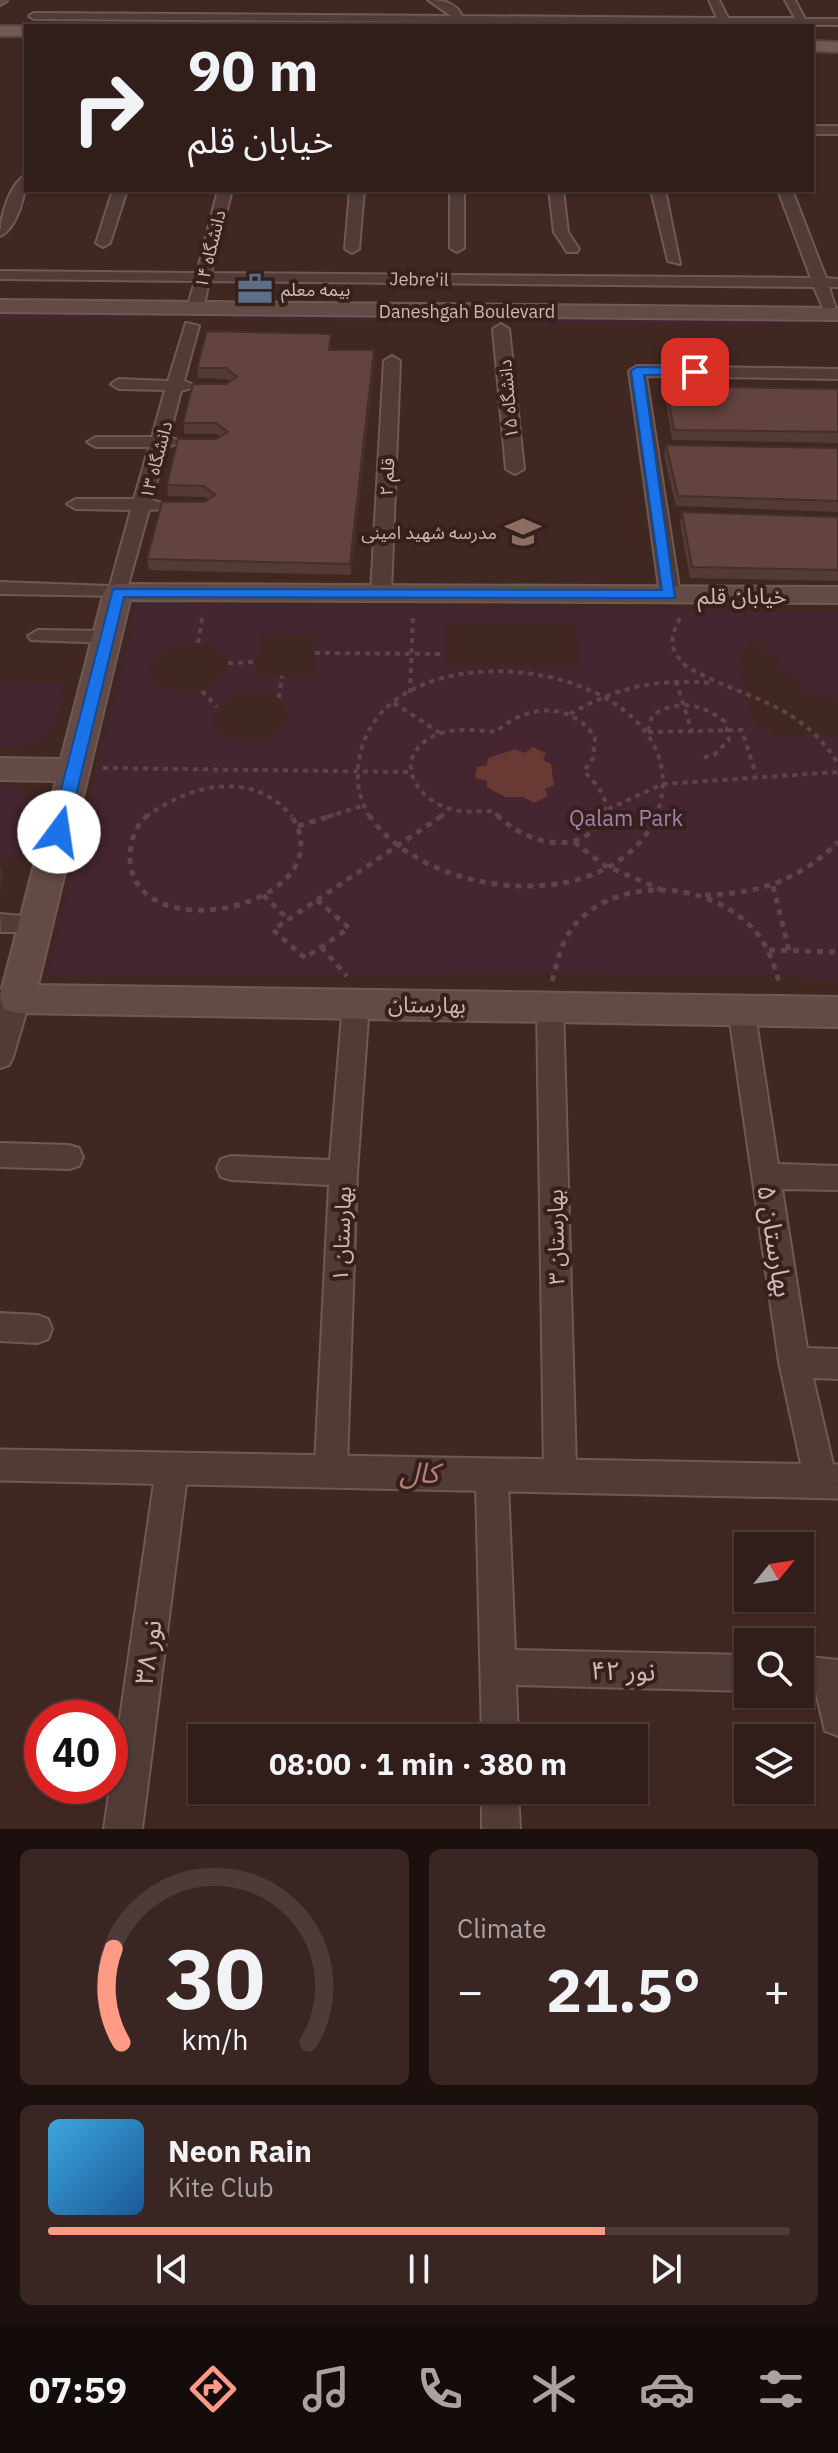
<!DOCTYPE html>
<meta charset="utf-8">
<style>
body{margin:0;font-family:"IBM Plex Sans","Noto Sans Arabic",sans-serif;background:#392623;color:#f1f3f6;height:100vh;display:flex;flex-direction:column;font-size:30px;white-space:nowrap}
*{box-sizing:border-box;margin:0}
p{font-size:26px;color:#a8a2a2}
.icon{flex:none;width:44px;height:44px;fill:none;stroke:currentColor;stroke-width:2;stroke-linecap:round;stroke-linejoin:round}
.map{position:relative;height:1829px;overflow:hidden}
.panel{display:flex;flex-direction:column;gap:20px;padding:20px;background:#1b100e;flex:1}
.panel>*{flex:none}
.hud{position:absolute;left:24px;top:24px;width:790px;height:168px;border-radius:0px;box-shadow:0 2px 6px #0004,0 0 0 2px #4c3b39;background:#311d1a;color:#f1f3f6;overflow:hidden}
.needle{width:52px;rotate:60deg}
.fabs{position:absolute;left:734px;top:1532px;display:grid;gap:16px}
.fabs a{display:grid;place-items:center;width:80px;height:80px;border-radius:0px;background:#311d1a;box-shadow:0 2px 6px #0004,0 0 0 2px #4c3b39;font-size:40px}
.speed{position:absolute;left:24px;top:1700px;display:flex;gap:16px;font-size:40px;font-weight:700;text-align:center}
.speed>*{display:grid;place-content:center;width:104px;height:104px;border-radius:50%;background:#311d1a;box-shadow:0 2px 6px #0004,0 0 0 2px #4c3b39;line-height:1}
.speed .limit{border:12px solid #d22;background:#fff;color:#111}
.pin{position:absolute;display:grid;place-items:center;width:68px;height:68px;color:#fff;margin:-34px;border-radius:16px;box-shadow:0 4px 12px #0006}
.me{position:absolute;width:88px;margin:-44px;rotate:14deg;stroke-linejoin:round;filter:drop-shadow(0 0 6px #0008)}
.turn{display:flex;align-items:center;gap:28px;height:168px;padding:0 32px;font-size:36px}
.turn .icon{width:104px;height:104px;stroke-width:2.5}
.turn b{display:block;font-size:56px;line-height:68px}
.big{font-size:60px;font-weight:700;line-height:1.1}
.panel .tile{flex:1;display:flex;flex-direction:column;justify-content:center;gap:12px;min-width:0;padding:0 28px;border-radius:12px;background:#392623}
.panel .dial{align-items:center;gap:0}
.dial svg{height:208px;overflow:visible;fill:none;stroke:#4c3b39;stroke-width:7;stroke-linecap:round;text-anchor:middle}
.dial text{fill:#f1f3f6;stroke:none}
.song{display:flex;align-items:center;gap:24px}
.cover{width:96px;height:96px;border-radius:12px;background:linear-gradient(135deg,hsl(200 70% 55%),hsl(210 70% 35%))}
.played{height:8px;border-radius:4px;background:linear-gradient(90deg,#ff9b84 75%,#4c3b39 75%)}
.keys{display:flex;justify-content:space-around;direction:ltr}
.heat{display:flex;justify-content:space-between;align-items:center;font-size:44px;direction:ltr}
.panel .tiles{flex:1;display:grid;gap:20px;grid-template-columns:1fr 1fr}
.tile:last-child{grid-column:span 2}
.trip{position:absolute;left:188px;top:1724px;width:460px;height:80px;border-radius:0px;background:#311d1a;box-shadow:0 2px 6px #0004,0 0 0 2px #4c3b39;font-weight:700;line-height:80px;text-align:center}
.menu{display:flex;height:128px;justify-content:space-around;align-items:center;background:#140c0a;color:#a8a2a2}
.menu .icon{width:56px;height:56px}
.menu .active{color:#ff9b84}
.menu b{font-size:36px;color:#f1f3f6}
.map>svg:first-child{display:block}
.green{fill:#442530;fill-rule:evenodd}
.water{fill:#683a33}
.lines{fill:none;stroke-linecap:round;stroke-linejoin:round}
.lane-casing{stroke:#6e5954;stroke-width:21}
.street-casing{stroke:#6e5954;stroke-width:4}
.secondary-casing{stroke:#6e5954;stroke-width:4}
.primary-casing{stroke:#5a4440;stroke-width:4}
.path-far1{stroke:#5f424b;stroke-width:4;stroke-dasharray:5 5;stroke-linecap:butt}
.path{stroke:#5f424b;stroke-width:5;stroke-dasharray:6 6;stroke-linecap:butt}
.lane{stroke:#513b37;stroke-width:17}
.street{fill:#513b37;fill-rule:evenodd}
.secondary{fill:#644a44;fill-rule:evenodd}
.primary{fill:#715954;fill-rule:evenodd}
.wall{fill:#543a35}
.shaded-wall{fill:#452f2b}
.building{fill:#62433e;stroke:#452f2b;stroke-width:2}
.route{fill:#1a73e8;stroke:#114b97;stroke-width:2}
.labels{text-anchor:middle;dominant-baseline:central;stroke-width:8;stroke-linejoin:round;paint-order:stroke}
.far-street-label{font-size:18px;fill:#cbb7b3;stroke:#36201b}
.far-poi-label{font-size:18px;fill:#cbb7b3;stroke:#36201b;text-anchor:start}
.street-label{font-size:22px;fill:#cbb7b3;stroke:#36201b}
.park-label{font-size:22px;fill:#a47fad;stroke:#36201b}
.near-street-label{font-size:26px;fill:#cbb7b3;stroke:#36201b}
.near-water-label{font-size:28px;font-style:italic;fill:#b68078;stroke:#36201b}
</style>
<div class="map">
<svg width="838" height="1829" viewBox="0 0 838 1829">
<rect width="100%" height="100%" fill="#412722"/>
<g class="green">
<polygon points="0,310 136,312 141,316 124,319 0,319"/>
<polygon points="236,315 782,320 777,325 227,320"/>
<path d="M137,603L838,611V702L828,696L814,698L799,689L800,680L776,665L782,660L762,649L771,641H746L748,650L736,651L755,728H769L772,737H838V980L777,975L553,973L47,975ZM445,622L575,623L579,666L446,665ZM316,635L313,676H255L259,636ZM198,643C212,645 222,649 228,663C223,697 177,698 154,682L150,665C161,647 177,642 198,643ZM246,691C264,691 282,694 288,713C283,748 230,750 214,724L217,707L234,695Z"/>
<path d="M0,682L65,683C55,729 52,746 0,747Z"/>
<polygon points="0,786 14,786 35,806 19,857 0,857"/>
</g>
<polygon class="water" points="533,747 546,753 543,760 551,764 554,785 545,789 548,796 534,803 523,797 505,797 487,787 487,781 475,778 477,767 487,765 488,758 515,749 525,753"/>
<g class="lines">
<g class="lane-casing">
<g id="lane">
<polyline points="0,1458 838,1473"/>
<polyline points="0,1472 838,1490"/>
</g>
</g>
<g class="street-casing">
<g id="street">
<path d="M428,0C442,0 456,2 462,16L717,18L709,0H719L728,18H795L785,0H795L805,19H838V25L465,22L464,26H456L454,22L34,19L29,16L34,13L451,16Z"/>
<rect x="812" y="126" width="26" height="8"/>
<path d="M26,175C26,192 18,228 0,236C0,218 9,184 26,175Z"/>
<polygon points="113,190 127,190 110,243 103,247 96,243"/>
<polygon points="218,190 232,190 211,273 811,278 778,190 792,190 826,278 838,279 838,287 829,287 838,316 827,317 814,287 209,281 203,309 195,314 187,309 195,281 0,279 0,271 197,273"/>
<polygon points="350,190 364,190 359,249 352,253 345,249"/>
<polygon points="450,190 464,190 464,248 457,252 450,248"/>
<polygon points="549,190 563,190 568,232 579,249 577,252 567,252 554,232"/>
<polygon points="651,190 665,190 680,264 668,261"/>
<polygon points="186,323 199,326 184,381 197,386 181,391 169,437 183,442 166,447 152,500 168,505 165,509 149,510 125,596 0,594 0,582 110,586 131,510 76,509 67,504 76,499 134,499 149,447 96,447 87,442 96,437 152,437 165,390 119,389 111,384 119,379 168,381"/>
<polygon points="501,324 509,329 524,469 515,474 506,469 493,329"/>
<polygon points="392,356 400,361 391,593 381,599 371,593 384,361"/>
<polygon points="637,366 838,369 838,379 646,376 680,594 670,600 660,594 629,371"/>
<polygon points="38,630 107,631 117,637 107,643 31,640 28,636"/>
<polygon points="0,914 44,918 47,925 44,932 1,932"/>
<polygon points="0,989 26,992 30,999 13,1057 9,1065 0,1068"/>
<polygon points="356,993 365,996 369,1003 357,1173 347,1464 342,1475 331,1480 320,1475 315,1464 329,1185 231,1180 221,1177 217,1168 221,1159 231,1156 330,1160 343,1003 347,996"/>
<polygon points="550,996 559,999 563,1006 576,1469 571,1480 560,1485 549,1480 544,1469 537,1006 541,999"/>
<polygon points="741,998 750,1001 754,1008 778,1164 838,1166 838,1190 782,1189 807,1348 838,1349 838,1379 813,1378 835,1473 830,1484 819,1489 808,1484 803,1473 779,1362 728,1008 732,1001"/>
<polygon points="0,1143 69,1145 79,1148 83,1157 79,1166 69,1169 0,1167"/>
<polygon points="0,1313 37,1315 48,1319 52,1329 48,1339 37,1343 0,1341"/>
<polygon points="171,1460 182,1465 187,1476 142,1829 104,1829 155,1476 160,1465"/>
<polygon points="492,1467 503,1472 508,1483 515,1650 748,1655 748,1691 516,1685 518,1738 482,1738 476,1483 481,1472"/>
<polygon points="800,1656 838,1660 838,1736 825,1731 816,1692 800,1692"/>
<polygon points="482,1790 518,1790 520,1829 482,1829"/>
</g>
</g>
<g class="secondary-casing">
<g id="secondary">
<polygon points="0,0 7,0 7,1 0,5"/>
<polygon points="0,300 838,308 838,320 0,312"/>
<polygon points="118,584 838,587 838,603 130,600 38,985 838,997 838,1027 17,1013 4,1009 0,996 56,781 0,780 0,758 61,759 104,592 108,586"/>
</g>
</g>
<g class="primary-casing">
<g id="primary">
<polygon points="0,26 27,26 26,36 0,36"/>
<polygon points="812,41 838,42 838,52 812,51"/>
</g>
</g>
<g class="path-far1">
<path d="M680,618C669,639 669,649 686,666C747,702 795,698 838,763"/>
<polyline points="198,643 203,613"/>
<polyline points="315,653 445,654"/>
<polyline points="228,663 256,662"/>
<polyline points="676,681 692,732"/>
<polyline points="202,691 217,707"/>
<polyline points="410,693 413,615"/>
<polyline points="279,698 282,676"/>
<polyline points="394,703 440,733"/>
<path d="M570,714C615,688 657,678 709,683"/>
<path d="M648,731L652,716C677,699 702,703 725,722L729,740L714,755L702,758"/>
<polyline points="648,732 742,730 756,775"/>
<polyline points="103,768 410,772"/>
<polyline points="608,809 663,784 838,772"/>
<path d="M146,817C188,785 253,768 292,817"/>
<polyline points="327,817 362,806"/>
<path d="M370,817C356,796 355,770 362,747C403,614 712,668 656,817"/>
<polyline points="440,817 449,811"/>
<path d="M499,817L493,811C481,811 467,813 455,810C417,803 389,758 434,736C453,727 475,730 496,732C525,705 570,700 595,737L593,758L584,771C595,784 612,798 603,817"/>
</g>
<g class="path">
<path d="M148,815C135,825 130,843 130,858C132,953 349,906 291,815"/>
<path d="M369,815C425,899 611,920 657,815"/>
<path d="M497,815C525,843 582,860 604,815"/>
<polyline points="298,826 334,815"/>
<polyline points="574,842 604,865 660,889"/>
<polyline points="773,886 789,951"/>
<polyline points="263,895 288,919"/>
<path d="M705,895C758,894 800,880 838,842"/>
<polygon points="317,900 349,928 305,958 273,930"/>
<polyline points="317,900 443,815"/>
<polyline points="321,947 347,976"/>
<polyline points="769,950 838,952"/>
<path d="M552,981C558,959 562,937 579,920C626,874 714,883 756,932C768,947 774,964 779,982"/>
</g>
<use href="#lane" class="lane"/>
<use href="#street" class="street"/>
<use href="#secondary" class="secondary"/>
<use href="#primary" class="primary"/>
</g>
<g class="wall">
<polygon points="331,344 331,350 375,360 351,575 149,570 147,559 204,502 208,499 205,497 168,496 167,485 216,439 220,437 217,434 185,434 183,423 230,382 227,379 198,378 197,368"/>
<polygon points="666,386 838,389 838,443 672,440 665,396"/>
<polygon points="666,445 838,448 838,512 676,506 664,456"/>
<polygon points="682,512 838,517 838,581 690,578 680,523"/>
</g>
<g class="shaded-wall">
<polygon points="374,350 375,360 351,575 350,564"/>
<polygon points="1,866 4,877 0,892 0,868"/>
</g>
<g class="building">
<polygon points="207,331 331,334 329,350 374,350 350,564 147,559 162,502 204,502 215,495 204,486 167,485 178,439 216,439 228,432 216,423 183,423 193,384 226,384 237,377 226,368 197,368"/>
<polygon points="666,386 838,389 838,432 674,430"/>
<polygon points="666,445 838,448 838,501 678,496"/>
<polygon points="682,512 838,517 838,570 692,567"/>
</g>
<polygon class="route" points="637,367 695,368 701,372 695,375 644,375 675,598 124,597 67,832 65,836 52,836 50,832 113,589 662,590 631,371"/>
<defs>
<g id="office-bare" transform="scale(2.76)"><path d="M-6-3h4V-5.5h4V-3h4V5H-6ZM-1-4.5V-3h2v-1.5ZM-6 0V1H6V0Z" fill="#5c6f8a" stroke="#36201b" stroke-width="2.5" paint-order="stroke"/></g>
<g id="school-bare" transform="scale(2.76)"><path d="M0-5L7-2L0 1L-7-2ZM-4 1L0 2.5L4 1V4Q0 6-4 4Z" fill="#8d6e63" stroke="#36201b" stroke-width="2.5" paint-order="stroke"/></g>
</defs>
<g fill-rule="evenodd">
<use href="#office-bare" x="255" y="289"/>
<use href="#school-bare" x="523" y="532"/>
</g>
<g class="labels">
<g class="far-street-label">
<text transform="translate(210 249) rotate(-76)">دانشگاه ۱۴</text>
<text transform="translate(419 279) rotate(1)">Jebre'il</text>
<text x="467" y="311">Daneshgah Boulevard</text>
<text transform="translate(508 399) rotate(-95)">دانشگاه ۱۵</text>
<text transform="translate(156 460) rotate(-75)">دانشگاه ۱۳</text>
<text transform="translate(387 477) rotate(-87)">قلم ۲</text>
</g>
<g class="far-poi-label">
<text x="281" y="289">بیمه معلم</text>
<text x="497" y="532" text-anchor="end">مدرسه شهید امینی</text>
</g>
<g class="street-label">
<text x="742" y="595">خیابان قلم</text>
<text transform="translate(427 1004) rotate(1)">بهارستان</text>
<text transform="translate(341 1234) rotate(-88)">بهارستان ۱</text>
<text transform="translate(555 1237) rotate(-91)">بهارستان ۳</text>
</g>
<g class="park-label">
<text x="626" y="817">Qalam Park</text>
</g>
<g class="near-street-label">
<text transform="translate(776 1241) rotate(81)">بهارستان ۵</text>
<text transform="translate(147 1652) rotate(-82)">نور ۳۸</text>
<text transform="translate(623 1670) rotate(1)">نور ۴۲</text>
</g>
<g class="near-water-label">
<text transform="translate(419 1472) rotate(1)">کال</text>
</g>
</g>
</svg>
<div class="fabs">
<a><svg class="needle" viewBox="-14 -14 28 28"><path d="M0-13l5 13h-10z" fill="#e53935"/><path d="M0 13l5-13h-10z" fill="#a8a2a2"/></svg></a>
<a><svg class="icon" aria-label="search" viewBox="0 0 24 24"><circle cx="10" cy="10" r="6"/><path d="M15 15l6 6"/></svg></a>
<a><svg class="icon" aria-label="layers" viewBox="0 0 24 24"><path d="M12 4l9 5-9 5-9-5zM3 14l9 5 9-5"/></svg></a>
</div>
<div class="speed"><div class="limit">40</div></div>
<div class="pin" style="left:695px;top:372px;background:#d93025"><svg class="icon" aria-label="arrive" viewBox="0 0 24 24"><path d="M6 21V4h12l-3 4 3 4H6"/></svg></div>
<svg class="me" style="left:59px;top:832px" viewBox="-20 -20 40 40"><circle r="19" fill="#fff"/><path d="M0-13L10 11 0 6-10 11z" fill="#1a73e8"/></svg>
<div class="trip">08:00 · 1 min · 380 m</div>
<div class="hud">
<div class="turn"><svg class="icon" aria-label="right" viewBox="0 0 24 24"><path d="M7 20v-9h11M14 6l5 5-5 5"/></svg><div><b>90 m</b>خیابان قلم</div></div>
</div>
</div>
<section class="panel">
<div class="tiles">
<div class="tile dial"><svg viewBox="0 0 100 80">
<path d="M14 69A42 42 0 1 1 86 69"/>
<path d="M14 69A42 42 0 0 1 11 33" stroke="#ff9b84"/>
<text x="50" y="56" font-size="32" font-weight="700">30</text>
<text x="50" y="72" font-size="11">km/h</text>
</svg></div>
<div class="tile"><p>Climate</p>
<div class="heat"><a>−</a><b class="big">21.5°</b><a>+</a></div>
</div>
<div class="tile">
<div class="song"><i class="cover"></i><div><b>Neon Rain</b><p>Kite Club</p></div></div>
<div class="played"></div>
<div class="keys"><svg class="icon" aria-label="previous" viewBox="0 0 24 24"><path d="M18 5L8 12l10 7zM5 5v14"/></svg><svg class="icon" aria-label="pause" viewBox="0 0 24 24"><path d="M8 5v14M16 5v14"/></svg><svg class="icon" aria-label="next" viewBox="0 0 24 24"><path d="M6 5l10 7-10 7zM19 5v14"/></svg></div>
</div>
</div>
</section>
<nav class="menu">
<b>07:59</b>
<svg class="icon active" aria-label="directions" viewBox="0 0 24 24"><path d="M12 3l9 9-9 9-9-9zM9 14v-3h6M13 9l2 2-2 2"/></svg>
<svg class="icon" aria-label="music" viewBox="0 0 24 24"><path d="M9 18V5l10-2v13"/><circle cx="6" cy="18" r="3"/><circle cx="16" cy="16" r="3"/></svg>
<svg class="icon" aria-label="phone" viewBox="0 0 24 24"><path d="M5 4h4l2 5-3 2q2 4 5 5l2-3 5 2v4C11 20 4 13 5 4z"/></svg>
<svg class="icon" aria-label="climate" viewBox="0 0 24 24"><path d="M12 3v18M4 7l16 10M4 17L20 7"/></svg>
<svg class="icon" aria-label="car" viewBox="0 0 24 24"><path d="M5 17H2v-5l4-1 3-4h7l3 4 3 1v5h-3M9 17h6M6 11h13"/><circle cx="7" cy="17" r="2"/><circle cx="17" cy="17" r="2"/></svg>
<svg class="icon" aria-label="filters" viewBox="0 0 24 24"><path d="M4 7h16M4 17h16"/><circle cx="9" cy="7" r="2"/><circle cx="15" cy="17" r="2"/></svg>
</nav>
